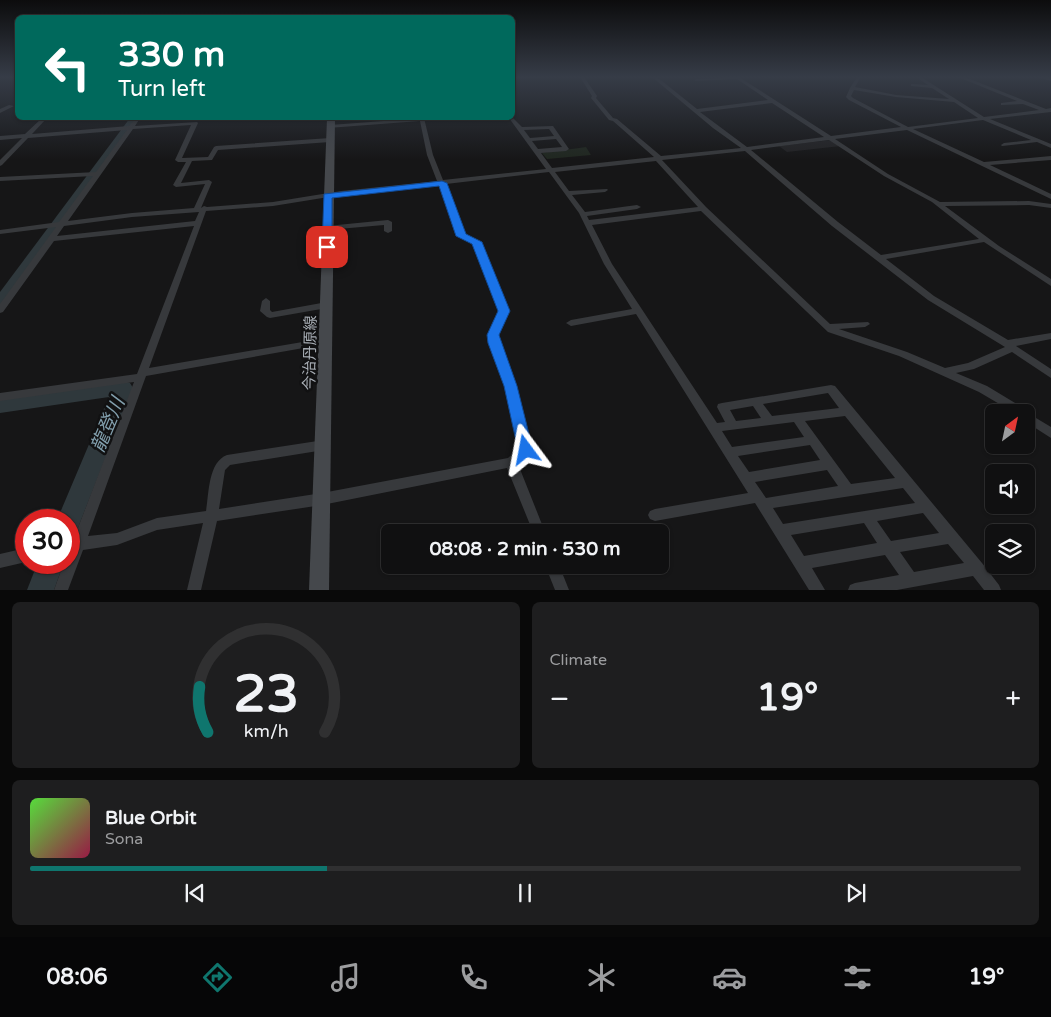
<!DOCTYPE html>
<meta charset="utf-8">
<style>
body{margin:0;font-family:"Varela Round","Noto Sans JP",sans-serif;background:#1e1e1f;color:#f1f3f6;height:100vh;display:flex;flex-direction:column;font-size:19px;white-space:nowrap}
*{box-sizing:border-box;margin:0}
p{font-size:16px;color:#9c9d9f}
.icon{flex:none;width:28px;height:28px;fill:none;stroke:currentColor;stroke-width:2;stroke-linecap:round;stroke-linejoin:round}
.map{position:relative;height:590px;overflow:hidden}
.details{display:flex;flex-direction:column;gap:12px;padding:12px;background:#090909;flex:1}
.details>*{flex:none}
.hud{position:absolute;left:15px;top:15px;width:500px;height:105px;border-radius:8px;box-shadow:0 1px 4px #0004,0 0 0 1px #303031;background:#00695c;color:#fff;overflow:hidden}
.needle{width:32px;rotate:33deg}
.buttons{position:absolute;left:985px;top:404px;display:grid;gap:10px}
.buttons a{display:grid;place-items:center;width:50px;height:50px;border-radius:8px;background:#101011;box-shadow:0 1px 4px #0004,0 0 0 1px #303031;font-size:25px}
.speed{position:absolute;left:15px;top:509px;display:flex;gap:10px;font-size:25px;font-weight:700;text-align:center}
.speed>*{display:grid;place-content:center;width:65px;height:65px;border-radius:50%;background:#101011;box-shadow:0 1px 4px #0004,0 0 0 1px #303031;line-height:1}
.speed .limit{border:8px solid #d22;background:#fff;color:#111}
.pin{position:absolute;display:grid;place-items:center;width:42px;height:42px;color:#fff;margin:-21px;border-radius:10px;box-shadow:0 2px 8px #0006}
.me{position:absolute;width:55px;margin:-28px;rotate:347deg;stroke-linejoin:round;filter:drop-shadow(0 0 4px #0008)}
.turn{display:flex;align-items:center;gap:18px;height:105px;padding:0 20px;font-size:22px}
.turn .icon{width:65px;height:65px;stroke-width:2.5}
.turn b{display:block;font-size:35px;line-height:42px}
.big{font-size:38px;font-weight:700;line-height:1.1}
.details .tile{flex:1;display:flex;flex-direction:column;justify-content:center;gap:8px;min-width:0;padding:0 18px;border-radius:8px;background:#1e1e1f}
.details .dial{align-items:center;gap:0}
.dial svg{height:130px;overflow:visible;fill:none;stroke:#303031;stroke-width:7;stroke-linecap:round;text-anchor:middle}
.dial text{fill:#f1f3f6;stroke:none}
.song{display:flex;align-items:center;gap:15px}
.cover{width:60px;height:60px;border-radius:8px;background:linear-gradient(135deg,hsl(110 70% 55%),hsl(340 70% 35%))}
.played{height:5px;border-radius:2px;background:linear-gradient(90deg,#0f766e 30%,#303031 30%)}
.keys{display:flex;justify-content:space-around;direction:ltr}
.heat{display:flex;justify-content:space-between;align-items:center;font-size:28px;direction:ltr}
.details .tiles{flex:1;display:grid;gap:12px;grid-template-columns:1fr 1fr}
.tile:last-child{grid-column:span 2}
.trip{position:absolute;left:381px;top:524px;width:288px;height:50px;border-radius:8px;background:#101011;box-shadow:0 1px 4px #0004,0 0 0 1px #303031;font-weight:700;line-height:50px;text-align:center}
.tabs{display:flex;height:80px;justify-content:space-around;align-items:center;background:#060607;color:#9c9d9f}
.tabs .icon{width:35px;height:35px}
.tabs .on{color:#0f766e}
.tabs b{font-size:22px;color:#f1f3f6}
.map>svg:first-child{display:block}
.built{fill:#222224}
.green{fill:#202720}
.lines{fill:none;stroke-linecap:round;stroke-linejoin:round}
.river{fill:#2f383c;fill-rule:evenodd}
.street{fill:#37393c;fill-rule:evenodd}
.secondary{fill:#45484c;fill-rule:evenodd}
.route{fill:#1a73e8;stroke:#114b97}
.labels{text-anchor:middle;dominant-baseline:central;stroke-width:5;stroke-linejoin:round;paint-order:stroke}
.street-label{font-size:15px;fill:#a9afb6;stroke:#111112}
.near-water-label{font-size:19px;font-style:italic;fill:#83a0ae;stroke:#111112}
</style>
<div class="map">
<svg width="1051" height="590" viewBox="0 0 1051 590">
<rect width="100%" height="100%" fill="#161617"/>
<polygon class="built" points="831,140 841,146 787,152 779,146"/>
<polygon class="green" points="586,147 591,155 547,159 542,153"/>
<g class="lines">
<g class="river">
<polygon points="130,118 140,118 6,307 0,308 0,292"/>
<polygon points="123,381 130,383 133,388 81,520 78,528 69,531 69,520 57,520 109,397 0,413 0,397"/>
<polygon points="38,562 64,562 54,590 27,590"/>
</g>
<g class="street">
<polygon points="512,77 545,77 512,79"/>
<path d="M580,77H584L597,96L596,98L613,118L617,119L661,156L741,148L713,128L652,77H657L697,109L768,100L737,79L696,81L694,80L696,79L739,77L831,136L901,127L849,100L846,97L850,88L857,77H861L855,87L896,95L949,99L932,88L911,86V84H913L928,85L916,77H921L984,117L1039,110L1023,104L1001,105V103L1017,101L958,77H965L1046,109L1051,108V112L990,119L1051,144V148L1037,142L1002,146L1001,145L1004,143L1031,140L983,120L913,129L984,162L1051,156V160L990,165L1051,194V199L907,130L835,139L888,174L940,202L1029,201L1051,204V208L1029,205L945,206L999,246L1051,279V286L984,242L886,259L934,296L1008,340L1051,333V339L1016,346L1051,369V378L1012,352L974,369L956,373L987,386L1025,409L1026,412L1051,427V438L1026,422V412H1013L979,392L899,356L828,332L701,211L592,225L612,264L717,423L725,422L717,407L718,404L722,403L831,385L835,386L982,563L999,585L1001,590H984L973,576L897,590H848L850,585L855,583L899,575L885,555L812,568L825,590H809L755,503L655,521L650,519L648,515L650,511L655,509L748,493L636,314L571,326L566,323L571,320L632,309L604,264L579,213L549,172L446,184L464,235L481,242L509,311L498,335L499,343L515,386L531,450L529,453L518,464L545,532H533L507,468L322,505L217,521L201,590H187L203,523L157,530L117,545L83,550L68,590H54L64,562H69V539L74,538L134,382L0,401V393L137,374L194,226L54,241L3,312L0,313V304L56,227L0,234V230L59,222L93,176L0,181V177L96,172L127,130L28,138L2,165L0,166V160L22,138L0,140V136L25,134L42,118H47L32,134L129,126L136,118H140L135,126L197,122L198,123L182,158L208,157L214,147L216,146L330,138L333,140L330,142L218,150L212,160L192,161L181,183L209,180L212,182L201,208L204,206L207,207L273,202L341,191L437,181L427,155L420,121L328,128L327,127L330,125L424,118L433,155L443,180L546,169L509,118L512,117L522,127L553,126L569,149L566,151L541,153L552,168L654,157L613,121L609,120L591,98L592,96ZM854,90L896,97L954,102L978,118L908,127L853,98L851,96ZM772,103L824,137L747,147L700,112ZM191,125L175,160L178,162H186L173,185L176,187L205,184L194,208L132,213L68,221L133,129ZM549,129L554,136L530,138L524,130ZM556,139L562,147L538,149L532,141ZM829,140L884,176L932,202L979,239L881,255L838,222L751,150ZM745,151L832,226L928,300L1005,347L968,363L945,368L907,352L839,329L865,327L870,324L868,322L830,324L706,207L662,160ZM656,161L698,207L589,220L587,216L637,209L641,207L637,205L585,212L572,195L605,192L608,190L607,189L569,191L555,172ZM439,184L440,185L457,236L474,243L499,311L488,335L489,343L505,386L519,448L508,458L322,493L219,509L225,470L230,465L324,450L328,448L330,445L328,442L324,440L227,455C208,462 209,494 206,511L157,518L117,533L88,536L146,376L326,344L329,343L331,341L329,339L326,338L149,368L206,211L273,206L341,195ZM199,212L195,221L57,236L64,226L132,217ZM828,393L839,408L772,416L763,404ZM753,406L761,418L736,421L730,410ZM845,416L895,478L851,484L805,421ZM794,422L804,437L732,447L722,431ZM810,445L820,460L749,472L738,456ZM827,470L838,486L766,498L755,482ZM903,488L915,503L783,524L773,508ZM923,513L939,533L891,541L877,521ZM864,523L877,543L804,556L791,535ZM948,544L964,563L914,572L900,552Z"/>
<polygon points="1041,77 1051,78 1051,81 1041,78"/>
<polygon points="9,105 14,106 0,113 0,109"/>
<polygon points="388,220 392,222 392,231 388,233 384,231 384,225 327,230 323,228 327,226"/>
<polygon points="266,298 270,301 270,310 272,312 327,302 331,305 327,308 270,318 267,317 260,311 262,301"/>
<polygon points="26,548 26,562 0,568 0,554"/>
<polygon points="545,565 559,565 569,590 555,590"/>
</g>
<polygon class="secondary" points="327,118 335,118 329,590 309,590"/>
</g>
<linearGradient id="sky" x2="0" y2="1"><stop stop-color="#0c0c0d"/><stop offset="0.48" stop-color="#363c47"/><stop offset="1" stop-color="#363c47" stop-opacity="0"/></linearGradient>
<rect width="1051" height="160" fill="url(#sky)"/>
<polygon class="route" points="442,181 447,183 466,234 482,242 510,311 499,335 517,386 533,450 531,454 526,456 520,454 518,450 504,386 488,343 487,335 498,311 472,244 456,236 439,186 332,198 332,247 327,250 322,247 324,194"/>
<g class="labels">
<g class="street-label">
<text transform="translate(310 353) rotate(-89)">今治丹原線</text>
</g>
<g class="near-water-label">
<text transform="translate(108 425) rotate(-67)">龍登川</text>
</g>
</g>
</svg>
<div class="buttons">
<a><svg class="needle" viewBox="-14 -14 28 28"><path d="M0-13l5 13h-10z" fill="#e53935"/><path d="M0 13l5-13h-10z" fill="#9c9d9f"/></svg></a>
<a><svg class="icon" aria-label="sound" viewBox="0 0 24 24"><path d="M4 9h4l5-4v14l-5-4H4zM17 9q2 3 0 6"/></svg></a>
<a><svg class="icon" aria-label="layers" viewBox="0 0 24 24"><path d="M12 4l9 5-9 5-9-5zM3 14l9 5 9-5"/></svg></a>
</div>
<div class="speed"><div class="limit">30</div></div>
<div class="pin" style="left:327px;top:247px;background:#d93025"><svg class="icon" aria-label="arrive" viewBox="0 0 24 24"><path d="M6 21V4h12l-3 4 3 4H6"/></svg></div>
<svg class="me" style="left:526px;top:450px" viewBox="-20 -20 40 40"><path d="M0-17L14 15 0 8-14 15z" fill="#1a73e8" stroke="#fff" stroke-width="4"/></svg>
<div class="trip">08:08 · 2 min · 530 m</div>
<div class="hud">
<div class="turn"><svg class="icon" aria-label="left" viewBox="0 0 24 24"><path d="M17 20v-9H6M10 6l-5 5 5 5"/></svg><div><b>330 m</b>Turn left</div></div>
</div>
</div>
<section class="details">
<div class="tiles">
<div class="tile dial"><svg viewBox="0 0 100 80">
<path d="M14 69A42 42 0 1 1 86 69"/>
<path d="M14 69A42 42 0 0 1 9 41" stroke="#0f766e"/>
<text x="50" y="56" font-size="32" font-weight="700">23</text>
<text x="50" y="72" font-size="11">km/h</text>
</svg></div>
<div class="tile"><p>Climate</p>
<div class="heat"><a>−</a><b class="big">19°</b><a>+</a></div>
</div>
<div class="tile">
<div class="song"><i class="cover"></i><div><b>Blue Orbit</b><p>Sona</p></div></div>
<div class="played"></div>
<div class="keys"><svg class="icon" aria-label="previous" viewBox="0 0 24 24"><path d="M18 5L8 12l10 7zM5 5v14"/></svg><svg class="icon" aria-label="pause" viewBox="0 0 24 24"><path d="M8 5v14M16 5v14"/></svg><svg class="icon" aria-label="next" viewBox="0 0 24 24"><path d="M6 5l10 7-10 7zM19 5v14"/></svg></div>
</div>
</div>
</section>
<nav class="tabs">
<b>08:06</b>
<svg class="icon on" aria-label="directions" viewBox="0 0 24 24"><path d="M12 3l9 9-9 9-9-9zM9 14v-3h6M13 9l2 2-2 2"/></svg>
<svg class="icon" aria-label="music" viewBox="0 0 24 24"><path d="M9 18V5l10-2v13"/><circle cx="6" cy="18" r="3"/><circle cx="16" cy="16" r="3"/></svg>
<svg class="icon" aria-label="phone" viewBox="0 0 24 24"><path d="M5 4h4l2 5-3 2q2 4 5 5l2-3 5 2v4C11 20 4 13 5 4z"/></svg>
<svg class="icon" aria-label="climate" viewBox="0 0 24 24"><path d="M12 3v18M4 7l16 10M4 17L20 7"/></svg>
<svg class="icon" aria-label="car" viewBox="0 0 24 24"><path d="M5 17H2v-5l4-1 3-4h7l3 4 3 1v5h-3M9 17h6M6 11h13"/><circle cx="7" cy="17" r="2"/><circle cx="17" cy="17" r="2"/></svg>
<svg class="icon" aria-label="filters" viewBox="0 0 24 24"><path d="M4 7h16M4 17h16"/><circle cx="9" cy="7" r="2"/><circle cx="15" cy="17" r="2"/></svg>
<b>19°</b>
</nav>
